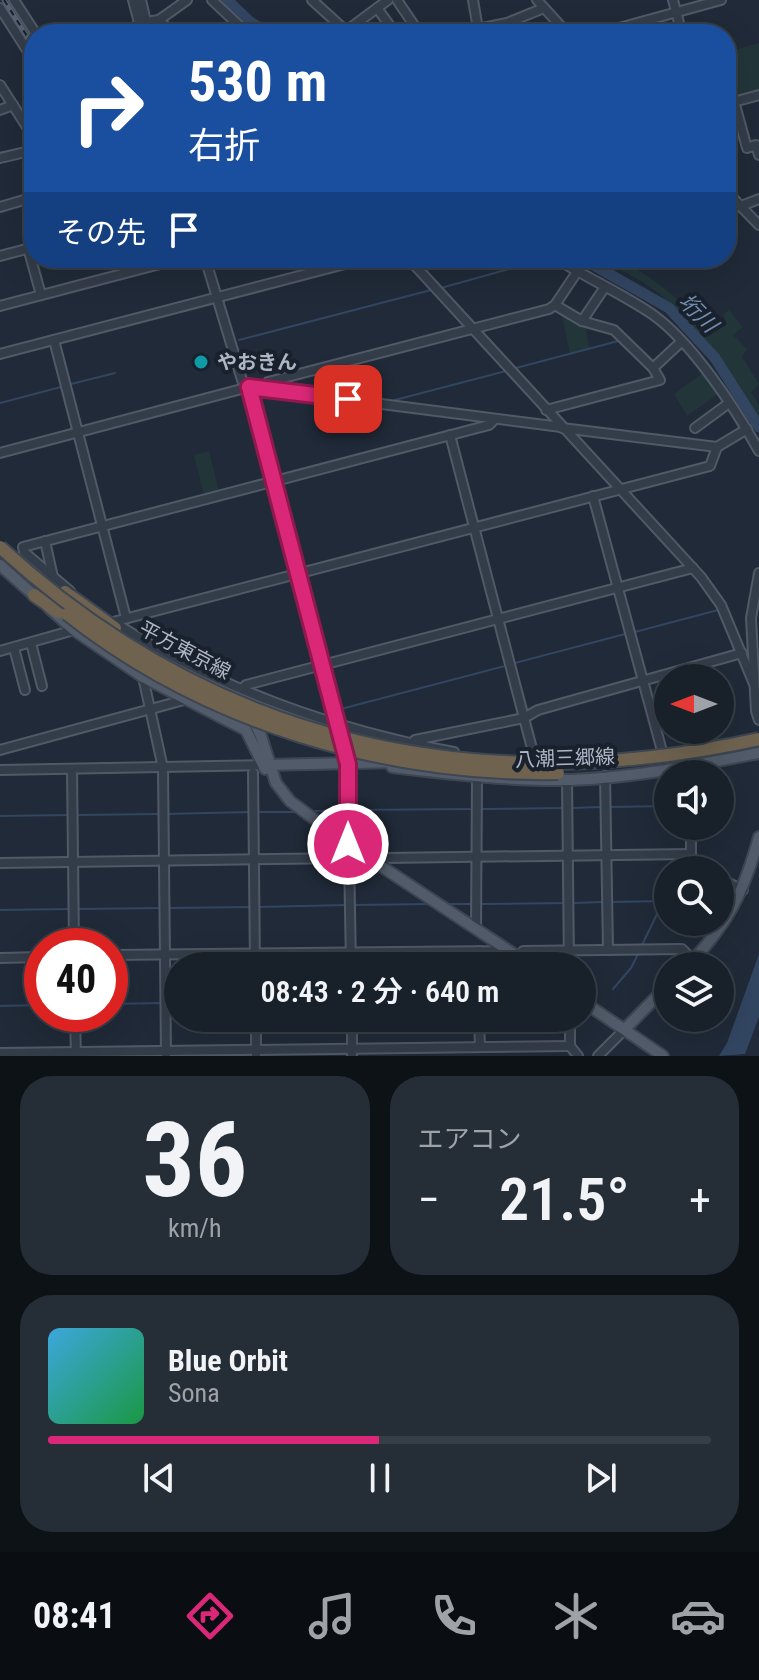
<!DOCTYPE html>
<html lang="ja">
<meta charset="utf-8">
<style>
body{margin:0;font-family:"Roboto Condensed","Noto Sans JP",sans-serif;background:#252d36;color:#f1f3f6;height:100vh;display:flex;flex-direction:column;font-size:30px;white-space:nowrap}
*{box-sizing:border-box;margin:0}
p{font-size:26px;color:#9fa3a8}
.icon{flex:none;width:44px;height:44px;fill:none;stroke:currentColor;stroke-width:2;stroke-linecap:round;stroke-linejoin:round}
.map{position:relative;height:1056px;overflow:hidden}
.panel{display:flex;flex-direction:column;gap:20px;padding:20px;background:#0d1217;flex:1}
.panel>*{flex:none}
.hud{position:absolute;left:24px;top:24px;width:712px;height:244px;border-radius:32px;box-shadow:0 8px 32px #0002,0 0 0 2px #363e47;background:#1a4fa0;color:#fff;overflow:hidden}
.needle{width:52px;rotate:270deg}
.controls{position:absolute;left:654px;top:664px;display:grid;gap:16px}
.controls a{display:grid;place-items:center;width:80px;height:80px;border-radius:50%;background:#18202a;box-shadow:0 8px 32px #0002,0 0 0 2px #363e47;font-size:40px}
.speed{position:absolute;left:24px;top:928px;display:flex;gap:16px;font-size:40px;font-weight:700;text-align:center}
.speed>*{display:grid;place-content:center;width:104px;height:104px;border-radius:50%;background:#18202a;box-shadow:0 8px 32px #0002,0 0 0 2px #363e47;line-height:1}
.speed .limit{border:12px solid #d22;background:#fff;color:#111}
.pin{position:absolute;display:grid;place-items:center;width:68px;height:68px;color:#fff;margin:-34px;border-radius:16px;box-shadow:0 4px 12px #0006}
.me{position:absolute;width:88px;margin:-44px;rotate:0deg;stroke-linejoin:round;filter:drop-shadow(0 0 6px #0008)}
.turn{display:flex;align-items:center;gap:28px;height:168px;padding:0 32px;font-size:36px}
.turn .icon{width:104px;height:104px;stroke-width:2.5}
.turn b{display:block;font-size:56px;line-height:68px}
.then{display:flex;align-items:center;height:76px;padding:0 32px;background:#0003;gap:16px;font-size:30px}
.big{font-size:60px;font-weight:600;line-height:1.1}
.panel .widget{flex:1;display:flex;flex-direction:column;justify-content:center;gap:12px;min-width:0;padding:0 28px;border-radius:32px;background:#252d36}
.panel .dial{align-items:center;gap:0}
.dial b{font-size:104px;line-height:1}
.song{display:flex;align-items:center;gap:24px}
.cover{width:96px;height:96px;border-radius:12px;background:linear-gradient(135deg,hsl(200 70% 55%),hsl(140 70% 35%))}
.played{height:8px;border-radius:4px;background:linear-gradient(90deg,#db2777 50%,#363e47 50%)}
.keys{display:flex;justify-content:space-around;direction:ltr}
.heat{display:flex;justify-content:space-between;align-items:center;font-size:44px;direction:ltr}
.panel .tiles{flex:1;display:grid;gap:20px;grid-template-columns:1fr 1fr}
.widget:last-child{grid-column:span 2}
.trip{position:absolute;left:164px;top:952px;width:432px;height:80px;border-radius:40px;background:#18202a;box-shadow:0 8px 32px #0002,0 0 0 2px #363e47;font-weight:600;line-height:80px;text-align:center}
.menu{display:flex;height:128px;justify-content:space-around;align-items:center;background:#0a0d11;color:#9fa3a8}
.menu .icon{width:56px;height:56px}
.menu .selected{color:#db2777}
.menu b{font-size:36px;color:#f1f3f6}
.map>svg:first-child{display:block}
.green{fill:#223639}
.water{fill:#324561}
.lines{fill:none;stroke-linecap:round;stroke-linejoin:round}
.stream{stroke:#324561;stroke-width:2}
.river{stroke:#324561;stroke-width:11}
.minor-casing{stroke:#515966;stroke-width:12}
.major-casing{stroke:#3d4552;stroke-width:14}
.highway-casing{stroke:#3e4653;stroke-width:16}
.minor{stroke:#333c49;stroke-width:8}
.major{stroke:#515b69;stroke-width:10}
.highway{stroke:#6f6350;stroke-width:12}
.rail-casing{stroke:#556070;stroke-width:5}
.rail{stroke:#19212d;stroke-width:2;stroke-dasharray:6;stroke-linecap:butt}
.highway-bridge-casing{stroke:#3e4653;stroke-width:16;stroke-linecap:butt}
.highway-bridge{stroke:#6f6350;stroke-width:12}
.route-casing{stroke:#8e194d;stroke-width:20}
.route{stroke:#db2777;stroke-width:14}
.culture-dot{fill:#0f9aa8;stroke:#19212d;stroke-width:3}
.labels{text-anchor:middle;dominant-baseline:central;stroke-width:8;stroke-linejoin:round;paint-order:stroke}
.poi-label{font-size:20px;font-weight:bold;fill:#aeb6c5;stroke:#19212d;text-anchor:start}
.street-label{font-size:20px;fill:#aeb6c5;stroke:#19212d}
.water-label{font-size:22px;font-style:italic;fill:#748daf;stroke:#19212d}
</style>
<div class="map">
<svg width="759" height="1056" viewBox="0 0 759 1056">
<rect width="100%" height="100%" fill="#202a38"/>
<g class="green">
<polygon points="759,43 759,90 739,95 728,52"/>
<path d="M590,258H639L633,267C664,285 687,307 711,332L727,324L723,315L729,310L743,327L733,335L747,349L742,357L759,384L751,392L759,405V418C754,407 744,400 737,389C704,339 679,299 623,271C611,265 601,266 590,258Z"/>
<polygon points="561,311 585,324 589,348 570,353"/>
<polygon points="703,373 718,394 687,416 674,394"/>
<polygon points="209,451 219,492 204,495 194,455"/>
</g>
<polygon class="water" points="759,954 759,1017 745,1054 719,1056 727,1043"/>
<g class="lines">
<g class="stream">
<polyline points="441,288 509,269"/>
<polyline points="239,340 431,290"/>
<polyline points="51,345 62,386"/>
<polyline points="516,368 622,340"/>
<polyline points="71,384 115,373"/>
<polyline points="395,400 506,371"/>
<polyline points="0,403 61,387"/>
<polyline points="635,632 718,610"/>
<polyline points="511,664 629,633"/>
<polyline points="337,710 505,666"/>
<polyline points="609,807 668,806"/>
<polyline points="569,808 603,807"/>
<polyline points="481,809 563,808"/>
<polyline points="349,810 475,809"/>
<polyline points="309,811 343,811"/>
<polyline points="257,812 295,812"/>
<polyline points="165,814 251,812"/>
<polyline points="77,815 159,814"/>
<polyline points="0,816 71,815"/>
<polyline points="609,902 668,901"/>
<polyline points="573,903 603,902"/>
<polyline points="445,904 475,904"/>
<polyline points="481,904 567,903"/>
<polyline points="353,905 431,904"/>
<polyline points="257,907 347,905"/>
<polyline points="169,908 251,907"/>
<polyline points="77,909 163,908"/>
<polyline points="0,910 71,909"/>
<polyline points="642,945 657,914 667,902"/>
<polyline points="613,989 631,968 638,954"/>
<polyline points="167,1003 178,1003"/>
<polyline points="110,1004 161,1003"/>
<polyline points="0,1006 42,1005"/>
</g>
<g class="river">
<polyline points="227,0 249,21 269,34"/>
<polyline points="581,258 669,308 715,358 759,427"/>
</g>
<g class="minor-casing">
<g id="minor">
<polyline points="14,0 36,34"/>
<polyline points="133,0 142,34"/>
<polyline points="141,0 149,34"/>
<polyline points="212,0 248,34"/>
<polyline points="312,0 346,31 388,0"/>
<polyline points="397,0 420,34"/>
<polyline points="537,0 568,34"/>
<polyline points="673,0 682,34"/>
<polyline points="0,8 34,61"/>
<polyline points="377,8 396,34"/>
<polyline points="159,20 173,34"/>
<polyline points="146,22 159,20 187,0"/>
<polyline points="478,29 507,23 544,8"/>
<polyline points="108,34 139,26"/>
<polyline points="466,34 478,29 473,0"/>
<polyline points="597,34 721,0"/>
<polyline points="0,85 34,138"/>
<polyline points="734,101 747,148 756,145 759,155"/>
<polyline points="726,104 759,95"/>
<polyline points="0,110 13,105"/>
<polyline points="0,158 34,150"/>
<polyline points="726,191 759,225"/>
<polyline points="741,206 759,199"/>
<polyline points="0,207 34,197"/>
<polyline points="28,248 41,295"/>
<polyline points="0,256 34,247"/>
<polyline points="205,258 242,380 249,387 252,400 338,728"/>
<polyline points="408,258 701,577 721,605 754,684"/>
<path d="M555,258C587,278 621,293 652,314C692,342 735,408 759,451"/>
<polyline points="0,306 183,258"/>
<polyline points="582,321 605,287"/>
<polyline points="54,340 126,618"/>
<polyline points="0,354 368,258"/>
<polyline points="653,368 681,342"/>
<polyline points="263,389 268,382 549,309 555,305 577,272"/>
<polyline points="546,410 660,380 653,368 614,330 582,321 555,305"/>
<polyline points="562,428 717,447 747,429"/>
<polyline points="695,428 729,403"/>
<polyline points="450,435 535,760"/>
<polyline points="0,453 249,387 561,427"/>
<polyline points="593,496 662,751"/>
<polyline points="45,541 53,577"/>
<polyline points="759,573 751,618 756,711 759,720"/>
<polyline points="70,591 24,552 23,547 489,425 494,420"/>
<polyline points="113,622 710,466 717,447"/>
<path d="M114,622C215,688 336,730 454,752"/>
<polyline points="31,643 42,686"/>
<polyline points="14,648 25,690"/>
<polyline points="0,651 74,630"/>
<polyline points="143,677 163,768 166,1054"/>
<polyline points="243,688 246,685 693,568"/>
<polyline points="411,744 415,740 524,718 538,710 742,653"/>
<polyline points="343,745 348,764 348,844"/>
<polyline points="0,750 184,700"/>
<polyline points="72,769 74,946"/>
<polyline points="0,770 263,765"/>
<polyline points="253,773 255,966"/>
<polyline points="605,776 608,950"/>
<polyline points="567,780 569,966"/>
<polyline points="691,826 691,866 700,870"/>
<polyline points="349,855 351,966"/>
<polyline points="0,863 350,858"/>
<polyline points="380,864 385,858 691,854"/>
<polyline points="720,879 743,890"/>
<polyline points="476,929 477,777"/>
<polyline points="479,951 479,966"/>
<polyline points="110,955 494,951 499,944"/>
<polyline points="519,957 523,951 682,949 693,960"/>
<polyline points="0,958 42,957"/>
<polyline points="75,1014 76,1056"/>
<polyline points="256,1018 256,1056"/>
<polyline points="352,1018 352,1056"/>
<polyline points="479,1018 480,1047"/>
<polyline points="570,1018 570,1046 578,1056"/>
<polyline points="0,1053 570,1046"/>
<polyline points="598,1056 625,1029"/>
</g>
</g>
<g class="major-casing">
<g id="major">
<polyline points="0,565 37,598"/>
<polyline points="49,608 74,630 143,677 246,730 265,769"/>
<polyline points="252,716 261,736 276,783 290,801 349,845 532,966"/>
<polyline points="265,765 400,762"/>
<path d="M392,767C451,774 510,781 570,780C633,778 697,765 759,753"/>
<path d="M687,966C727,926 744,892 759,837"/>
<polyline points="582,1001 663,1056"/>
<polyline points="625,1029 668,985"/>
</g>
</g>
<g class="highway-casing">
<g id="highway">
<polyline points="65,592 115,628"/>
<polyline points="34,595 58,612"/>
</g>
</g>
<use href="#minor" class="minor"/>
<use href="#major" class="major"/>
<use href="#highway" class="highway"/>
<g class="rail-casing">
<polyline id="rail" points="4,0 34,47"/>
</g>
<use href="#rail" class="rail"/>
<g class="highway-bridge-casing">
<g id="highway-bridge">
<path d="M0,547C216,745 476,801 759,739"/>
<path d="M67,614C205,723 384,776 558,773"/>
</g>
</g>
<use href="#highway-bridge" class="highway-bridge"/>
</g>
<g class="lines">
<g class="route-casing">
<polyline id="route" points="348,399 249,387 348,764 348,844"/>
</g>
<use href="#route" class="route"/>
</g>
<circle class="culture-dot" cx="201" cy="362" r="8"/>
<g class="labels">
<g class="poi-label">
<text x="217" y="362">やおきん</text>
</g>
<g class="street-label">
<text transform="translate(185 650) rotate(28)">平方東京線</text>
<text transform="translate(565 758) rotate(-2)">八潮三郷線</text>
</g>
<g class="water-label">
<text transform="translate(698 313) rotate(45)">垳川</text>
</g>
</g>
</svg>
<div class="controls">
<a><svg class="needle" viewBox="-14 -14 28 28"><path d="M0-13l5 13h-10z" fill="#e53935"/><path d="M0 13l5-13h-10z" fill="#9fa3a8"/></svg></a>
<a><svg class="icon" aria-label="sound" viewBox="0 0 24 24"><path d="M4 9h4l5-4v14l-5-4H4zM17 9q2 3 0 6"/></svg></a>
<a><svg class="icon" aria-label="search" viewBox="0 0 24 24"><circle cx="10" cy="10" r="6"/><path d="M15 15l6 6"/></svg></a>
<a><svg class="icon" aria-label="layers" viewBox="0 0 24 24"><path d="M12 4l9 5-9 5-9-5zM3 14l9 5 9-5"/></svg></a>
</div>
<div class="speed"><div class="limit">40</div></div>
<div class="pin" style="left:348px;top:399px;background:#d93025"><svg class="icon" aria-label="arrive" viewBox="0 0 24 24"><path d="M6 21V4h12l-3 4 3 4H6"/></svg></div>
<svg class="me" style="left:348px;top:844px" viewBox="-20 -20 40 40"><circle r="17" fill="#db2777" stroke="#fff" stroke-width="3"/><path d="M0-11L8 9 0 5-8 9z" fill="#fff"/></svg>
<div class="trip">08:43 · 2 分 · 640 m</div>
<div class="hud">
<div class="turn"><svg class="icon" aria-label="right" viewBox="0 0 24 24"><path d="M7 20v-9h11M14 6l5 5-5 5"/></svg><div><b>530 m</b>右折</div></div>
<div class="then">その先<svg class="icon" aria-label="arrive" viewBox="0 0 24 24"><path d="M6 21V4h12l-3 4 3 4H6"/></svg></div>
</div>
</div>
<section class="panel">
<div class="tiles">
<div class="widget dial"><b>36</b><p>km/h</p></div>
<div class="widget"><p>エアコン</p>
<div class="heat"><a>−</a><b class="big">21.5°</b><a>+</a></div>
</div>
<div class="widget">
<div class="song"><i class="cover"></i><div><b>Blue Orbit</b><p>Sona</p></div></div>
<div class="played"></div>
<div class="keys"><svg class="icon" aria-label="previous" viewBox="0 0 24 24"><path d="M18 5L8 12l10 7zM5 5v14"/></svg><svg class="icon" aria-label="pause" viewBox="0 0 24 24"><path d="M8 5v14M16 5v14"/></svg><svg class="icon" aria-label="next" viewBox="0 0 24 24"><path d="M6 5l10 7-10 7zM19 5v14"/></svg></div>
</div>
</div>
</section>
<nav class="menu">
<b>08:41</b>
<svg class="icon selected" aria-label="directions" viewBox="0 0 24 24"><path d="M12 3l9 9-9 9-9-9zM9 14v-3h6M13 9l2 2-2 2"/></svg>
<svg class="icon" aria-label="music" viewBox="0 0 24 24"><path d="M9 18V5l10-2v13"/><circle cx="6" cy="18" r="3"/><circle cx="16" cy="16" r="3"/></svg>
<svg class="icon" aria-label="phone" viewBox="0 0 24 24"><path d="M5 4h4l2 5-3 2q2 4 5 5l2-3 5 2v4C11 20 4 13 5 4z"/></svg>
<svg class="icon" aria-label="climate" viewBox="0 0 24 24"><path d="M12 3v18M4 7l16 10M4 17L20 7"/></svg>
<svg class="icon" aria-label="car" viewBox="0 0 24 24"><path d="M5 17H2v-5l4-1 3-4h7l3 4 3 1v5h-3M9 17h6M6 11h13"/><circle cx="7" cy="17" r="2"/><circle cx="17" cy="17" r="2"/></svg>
</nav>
